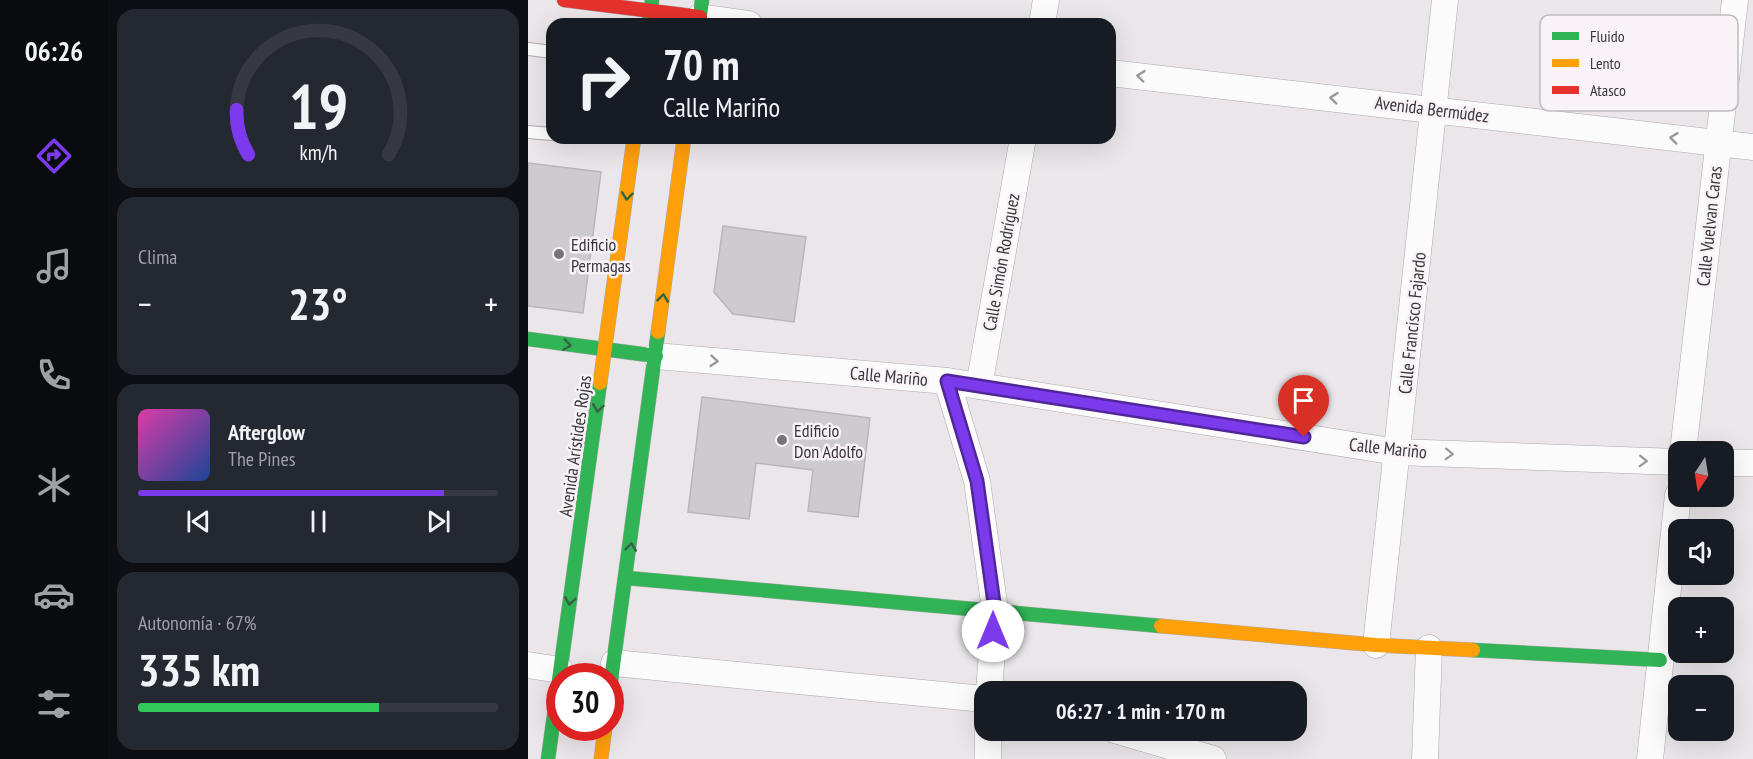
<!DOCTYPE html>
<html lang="es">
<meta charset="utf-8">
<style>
body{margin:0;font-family:"PT Sans Narrow",sans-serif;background:#242831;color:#f1f3f6;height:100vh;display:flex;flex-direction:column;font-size:22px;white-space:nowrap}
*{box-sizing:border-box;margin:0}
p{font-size:20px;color:#9ea1a6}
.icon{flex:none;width:33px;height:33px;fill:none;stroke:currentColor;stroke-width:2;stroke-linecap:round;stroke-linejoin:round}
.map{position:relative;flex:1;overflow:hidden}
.drawer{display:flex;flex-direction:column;gap:9px;padding:9px;background:#0d0f14;width:420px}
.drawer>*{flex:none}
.top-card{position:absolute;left:18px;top:18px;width:570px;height:126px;border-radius:18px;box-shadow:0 6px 24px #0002;background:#171b24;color:#f1f3f6;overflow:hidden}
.needle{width:39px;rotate:192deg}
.buttons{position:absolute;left:1140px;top:441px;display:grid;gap:12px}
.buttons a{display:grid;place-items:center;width:66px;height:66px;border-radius:12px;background:#171b24;box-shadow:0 6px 24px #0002;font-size:30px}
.speed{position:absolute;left:18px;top:663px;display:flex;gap:12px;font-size:30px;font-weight:700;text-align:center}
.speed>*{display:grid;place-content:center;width:78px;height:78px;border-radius:50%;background:#171b24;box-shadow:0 6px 24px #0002;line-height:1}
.speed .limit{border:9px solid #d22;background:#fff;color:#111}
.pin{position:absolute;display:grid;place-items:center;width:51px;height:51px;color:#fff;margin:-62px -26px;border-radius:50% 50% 50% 0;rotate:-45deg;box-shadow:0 0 6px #0007}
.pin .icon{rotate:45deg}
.me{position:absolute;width:66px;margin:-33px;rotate:0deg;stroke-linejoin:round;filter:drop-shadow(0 0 4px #0008)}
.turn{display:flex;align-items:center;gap:21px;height:126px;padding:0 18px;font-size:27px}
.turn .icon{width:78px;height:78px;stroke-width:2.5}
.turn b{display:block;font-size:42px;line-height:51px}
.big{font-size:45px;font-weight:600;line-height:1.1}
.drawer .widget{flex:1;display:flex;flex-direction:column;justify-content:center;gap:9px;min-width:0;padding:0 21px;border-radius:18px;background:#242831}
.drawer .dial{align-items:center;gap:0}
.dial svg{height:156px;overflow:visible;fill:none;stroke:#363941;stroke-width:7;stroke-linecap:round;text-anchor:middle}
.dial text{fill:#f1f3f6;stroke:none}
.song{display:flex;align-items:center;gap:18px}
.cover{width:72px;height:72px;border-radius:9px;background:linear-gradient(135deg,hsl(320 70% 55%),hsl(220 70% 35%))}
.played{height:6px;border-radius:3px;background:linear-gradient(90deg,#7c3aed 85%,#363941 85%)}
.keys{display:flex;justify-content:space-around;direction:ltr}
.heat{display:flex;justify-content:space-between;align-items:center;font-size:33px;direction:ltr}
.charge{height:9px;border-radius:4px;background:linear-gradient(90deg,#34c759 67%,#363941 0)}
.trip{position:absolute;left:446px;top:681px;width:333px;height:60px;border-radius:18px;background:#171b24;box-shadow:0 6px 24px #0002;font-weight:600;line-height:60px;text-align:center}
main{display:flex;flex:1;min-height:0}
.menu{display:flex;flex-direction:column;width:108px;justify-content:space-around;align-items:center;background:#090b0e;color:#9ea1a6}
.menu .icon{width:42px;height:42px}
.menu .selected{color:#7c3aed}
.menu b{font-size:27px;color:#f1f3f6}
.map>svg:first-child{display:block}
.building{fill:#cecbce;stroke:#b9b6b9;stroke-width:1.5}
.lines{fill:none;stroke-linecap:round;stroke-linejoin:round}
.lane-casing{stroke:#aca9ab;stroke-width:14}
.street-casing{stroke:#aca9ab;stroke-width:27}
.fast-casing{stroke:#aca9ab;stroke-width:15}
.slow-casing{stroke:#aca9ab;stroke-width:15}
.jam-casing{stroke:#aca9ab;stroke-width:15}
.lane{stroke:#fcfbfc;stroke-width:12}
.street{stroke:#fcfbfc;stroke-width:26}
.fast{stroke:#30b455;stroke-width:14}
.slow{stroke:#ff9f0a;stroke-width:14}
.jam{stroke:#e5322d;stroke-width:14}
.oneway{stroke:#9a989a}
.oneway2{stroke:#356242}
.route-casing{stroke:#51269a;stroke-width:15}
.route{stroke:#7c3aed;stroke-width:10}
.poi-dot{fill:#767476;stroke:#f9f2f7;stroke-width:2}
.labels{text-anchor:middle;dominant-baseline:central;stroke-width:5;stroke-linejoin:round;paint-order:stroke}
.street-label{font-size:18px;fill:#383638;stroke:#f9f2f7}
.poi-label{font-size:18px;fill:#383638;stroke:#f9f2f7;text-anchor:start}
.key{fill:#f9f2f7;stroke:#bfbabe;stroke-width:1.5}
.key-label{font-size:16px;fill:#383638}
</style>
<main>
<nav class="menu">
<b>06:26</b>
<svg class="icon selected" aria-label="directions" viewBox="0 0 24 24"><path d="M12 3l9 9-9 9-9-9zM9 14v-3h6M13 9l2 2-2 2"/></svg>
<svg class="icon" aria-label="music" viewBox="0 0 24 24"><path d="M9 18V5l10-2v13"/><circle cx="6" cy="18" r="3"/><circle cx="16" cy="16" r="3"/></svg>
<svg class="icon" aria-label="phone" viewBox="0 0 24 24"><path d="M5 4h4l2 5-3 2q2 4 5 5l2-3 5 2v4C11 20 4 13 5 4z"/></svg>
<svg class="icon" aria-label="climate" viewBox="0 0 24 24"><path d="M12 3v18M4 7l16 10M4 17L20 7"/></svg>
<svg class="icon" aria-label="car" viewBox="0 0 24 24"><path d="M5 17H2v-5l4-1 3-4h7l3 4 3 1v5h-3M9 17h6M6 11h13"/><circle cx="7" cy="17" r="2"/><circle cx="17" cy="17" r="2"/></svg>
<svg class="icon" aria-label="filters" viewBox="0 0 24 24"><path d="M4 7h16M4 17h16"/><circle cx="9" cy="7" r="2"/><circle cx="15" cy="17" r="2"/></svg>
</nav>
<section class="drawer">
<div class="widget dial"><svg viewBox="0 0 100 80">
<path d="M14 69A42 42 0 1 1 86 69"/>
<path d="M14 69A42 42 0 0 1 8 46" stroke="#7c3aed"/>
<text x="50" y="56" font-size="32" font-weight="700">19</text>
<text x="50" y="72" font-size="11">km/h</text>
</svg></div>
<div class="widget"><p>Clima</p>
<div class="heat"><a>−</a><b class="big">23°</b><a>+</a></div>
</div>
<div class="widget">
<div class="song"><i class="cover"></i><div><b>Afterglow</b><p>The Pines</p></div></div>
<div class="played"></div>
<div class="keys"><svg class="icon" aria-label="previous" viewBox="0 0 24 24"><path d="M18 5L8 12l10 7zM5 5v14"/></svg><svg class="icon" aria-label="pause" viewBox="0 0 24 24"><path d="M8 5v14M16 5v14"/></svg><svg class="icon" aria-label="next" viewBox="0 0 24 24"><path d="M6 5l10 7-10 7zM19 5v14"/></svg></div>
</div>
<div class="widget"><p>Autonomía · 67%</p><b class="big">335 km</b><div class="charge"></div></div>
</section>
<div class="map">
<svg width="1225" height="759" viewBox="0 0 1225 759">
<rect width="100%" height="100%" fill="#eae6e9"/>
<g class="building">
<polygon points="0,163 73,172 55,313 0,306"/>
<polygon points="195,226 278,237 266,322 205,314 186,292"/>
<polygon points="174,397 342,418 330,517 280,511 285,470 228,463 221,519 160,512"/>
</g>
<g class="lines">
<g class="lane-casing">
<g id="lane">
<polyline points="0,49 24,52"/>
<polyline points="0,132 24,134"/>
</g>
</g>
<g class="street-casing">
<g id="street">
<polyline points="172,17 221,24"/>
<polyline points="514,24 518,0"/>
<polyline points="582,73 1225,147"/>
<polyline points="128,356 419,381 869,452 1150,462"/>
<polyline points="419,381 449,481 467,610 461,692"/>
<polyline points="451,386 495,138"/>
<polyline points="1155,452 1207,0"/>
<polyline points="1196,463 1225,463"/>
<polyline points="848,645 917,0"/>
<polyline points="86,663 456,699"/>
<polyline points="0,665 32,670"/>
<polyline points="587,730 685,759"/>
<polyline points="460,759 460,730"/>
<polyline points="897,759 901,648"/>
<polyline points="1122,759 1150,495"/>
</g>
</g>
<g class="fast-casing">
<g id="fast">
<polyline points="121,24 124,0"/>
<polyline points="171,24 174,0"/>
<polyline points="0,339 128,356"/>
<polyline points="99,578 633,626"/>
<polyline points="945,650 1132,660"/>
<polyline points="82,688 130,332"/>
<polyline points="20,759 72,383"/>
</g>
</g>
<g class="slow-casing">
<g id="slow">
<polyline points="130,332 156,138"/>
<polyline points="72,383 106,138"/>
<polyline points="633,626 848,645 945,650"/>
<polyline points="73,759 77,728"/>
</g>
</g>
<g class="jam-casing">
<polyline id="jam" points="36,0 172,17"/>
</g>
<use href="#lane" class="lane"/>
<use href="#street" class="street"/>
<use href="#fast" class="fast"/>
<use href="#slow" class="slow"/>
<use href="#jam" class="jam"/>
</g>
<defs><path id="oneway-chevron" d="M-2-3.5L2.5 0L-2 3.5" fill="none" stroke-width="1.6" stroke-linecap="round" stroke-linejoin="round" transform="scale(1.5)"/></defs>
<g class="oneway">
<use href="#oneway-chevron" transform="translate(613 76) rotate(-174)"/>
<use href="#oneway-chevron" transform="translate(806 98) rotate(-174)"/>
<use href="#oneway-chevron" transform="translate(1146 138) rotate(-173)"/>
<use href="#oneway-chevron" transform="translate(186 361) rotate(5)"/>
<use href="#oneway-chevron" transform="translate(921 454) rotate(2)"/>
<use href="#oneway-chevron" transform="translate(1115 461) rotate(2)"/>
</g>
<g class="oneway2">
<use href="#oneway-chevron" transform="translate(99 196) rotate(97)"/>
<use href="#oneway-chevron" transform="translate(135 298) rotate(-83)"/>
<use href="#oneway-chevron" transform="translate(39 345) rotate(8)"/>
<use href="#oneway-chevron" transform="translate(70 408) rotate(98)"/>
<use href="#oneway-chevron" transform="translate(103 547) rotate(-83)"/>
<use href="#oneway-chevron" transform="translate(42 601) rotate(98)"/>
</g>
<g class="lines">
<g class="route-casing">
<polyline id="route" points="465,631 467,610 449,481 419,381 776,437"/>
</g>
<use href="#route" class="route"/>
</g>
<g class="poi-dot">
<circle cx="31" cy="254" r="6"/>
<circle cx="254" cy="440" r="6"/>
</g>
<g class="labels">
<g class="street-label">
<text transform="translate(904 109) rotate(7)">Avenida Bermúdez</text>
<text transform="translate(1181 226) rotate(-84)">Calle Vuelvan Caras</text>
<text transform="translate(473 262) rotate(-80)">Calle Simón Rodríguez</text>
<text transform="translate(884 323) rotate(-84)">Calle Francisco Fajardo</text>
<text transform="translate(361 376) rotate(5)">Calle Mariño</text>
<text transform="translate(47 446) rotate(-82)">Avenida Arístides Rojas</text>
<text transform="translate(860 448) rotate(6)">Calle Mariño</text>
</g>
<g class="poi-label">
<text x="43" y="244">Edificio<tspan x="43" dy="21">Permagas</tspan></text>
<text x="266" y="430">Edificio<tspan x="266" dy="21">Don Adolfo</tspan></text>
</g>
</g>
<rect x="1012" y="15" width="198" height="96" rx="9" class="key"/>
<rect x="1024" y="32" width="27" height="8" fill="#30b455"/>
<rect x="1024" y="59" width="27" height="8" fill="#ff9f0a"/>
<rect x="1024" y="86" width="27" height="8" fill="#e5322d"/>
<g class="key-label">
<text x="1062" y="42">Fluido</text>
<text x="1062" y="69">Lento</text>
<text x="1062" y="96">Atasco</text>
</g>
</svg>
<div class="buttons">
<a><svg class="needle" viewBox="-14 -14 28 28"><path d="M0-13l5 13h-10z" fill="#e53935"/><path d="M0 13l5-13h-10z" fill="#9ea1a6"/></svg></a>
<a><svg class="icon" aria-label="sound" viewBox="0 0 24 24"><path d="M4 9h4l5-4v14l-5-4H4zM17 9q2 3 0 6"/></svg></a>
<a>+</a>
<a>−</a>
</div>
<div class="speed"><div class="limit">30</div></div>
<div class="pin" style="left:776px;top:437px;background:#d93025"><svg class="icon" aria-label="arrive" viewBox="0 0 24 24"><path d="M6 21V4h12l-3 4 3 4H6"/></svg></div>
<svg class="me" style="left:465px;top:631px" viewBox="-20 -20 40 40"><circle r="19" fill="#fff"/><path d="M0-13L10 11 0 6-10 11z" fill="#7c3aed"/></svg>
<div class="trip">06:27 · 1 min · 170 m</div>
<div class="top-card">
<div class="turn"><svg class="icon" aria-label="right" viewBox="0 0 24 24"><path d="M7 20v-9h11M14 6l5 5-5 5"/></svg><div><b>70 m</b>Calle Mariño</div></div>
</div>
</div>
</main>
